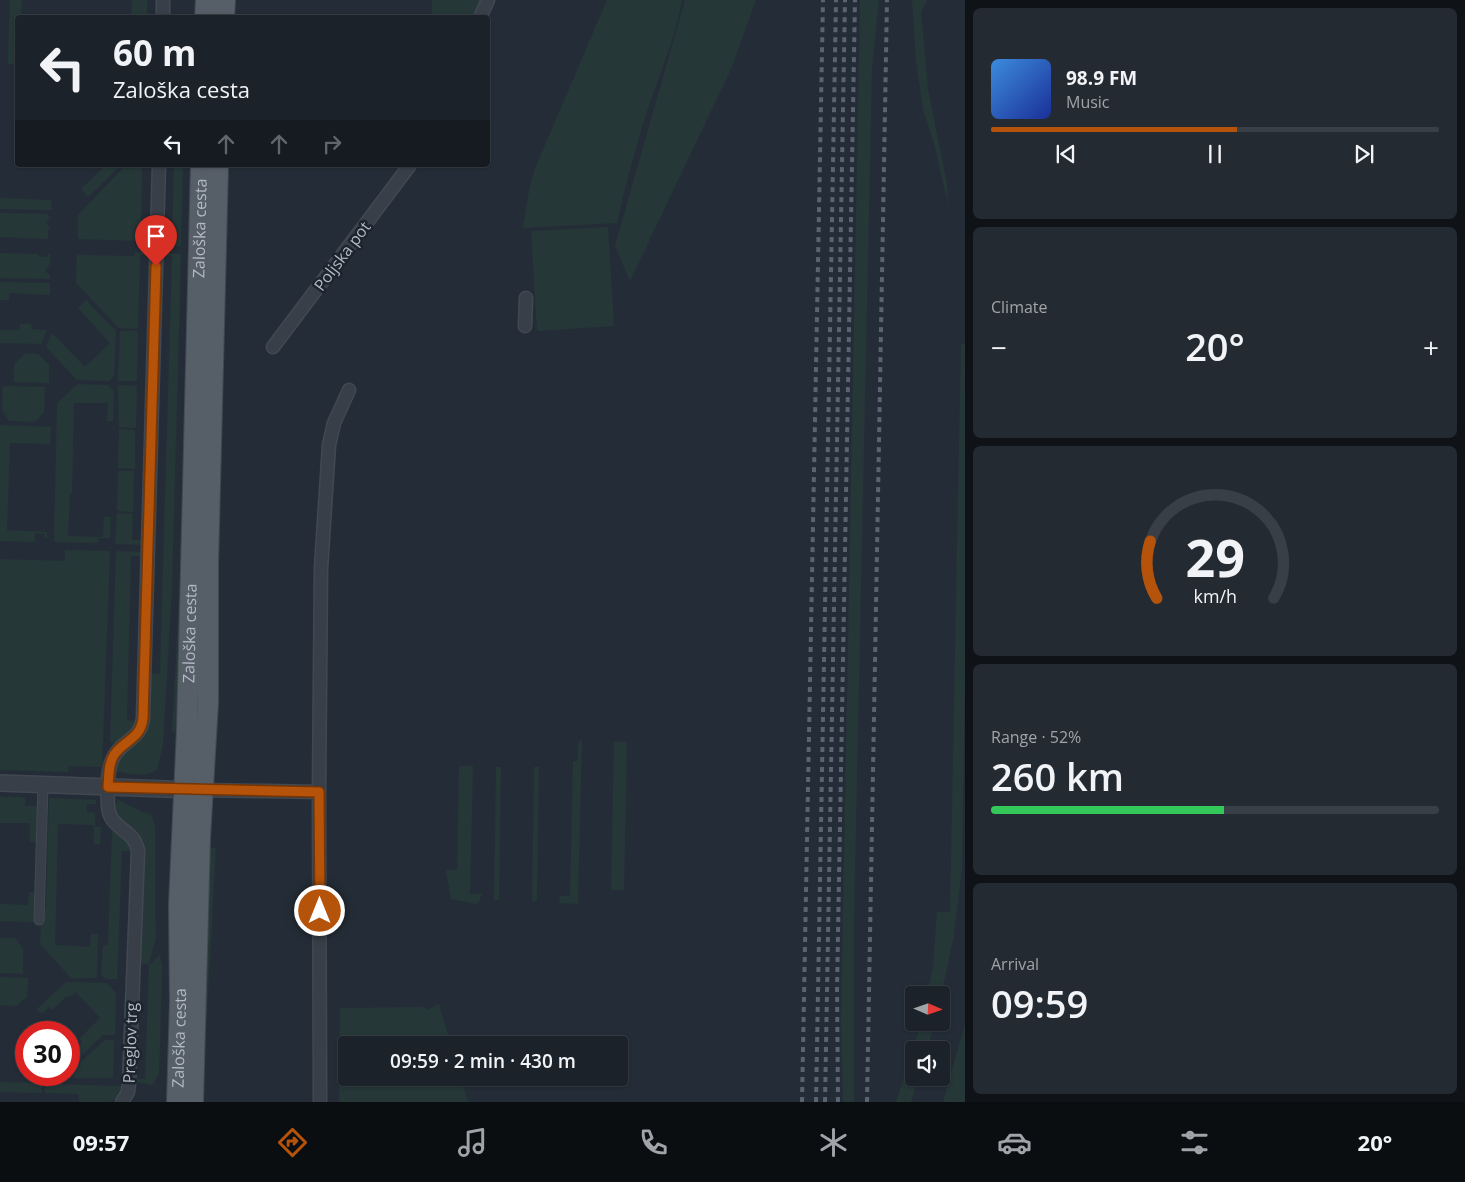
<!DOCTYPE html>
<meta charset="utf-8">
<style>
body{margin:0;font-family:"Open Sans",sans-serif;background:#242a31;color:#f1f3f6;height:100vh;display:flex;flex-direction:column;font-size:19px;white-space:nowrap}
*{box-sizing:border-box;margin:0}
p{font-size:16px;color:#a0a4a8}
.icon{flex:none;width:28px;height:28px;fill:none;stroke:currentColor;stroke-width:2;stroke-linecap:round;stroke-linejoin:round}
.map{position:relative;flex:1;overflow:hidden}
.drawer{display:flex;flex-direction:column;gap:8px;padding:8px;background:#0f1317;width:500px}
.drawer>*{flex:none}
.top-card{position:absolute;left:15px;top:15px;width:475px;height:152px;border-radius:5px;box-shadow:0 1px 4px #0004,0 0 0 1px #393f46;background:#1b2229;color:#f1f3f6;overflow:hidden}
.needle{width:32px;rotate:92deg}
.fabs{position:absolute;left:905px;top:986px;display:grid;gap:10px}
.fabs a{display:grid;place-items:center;width:45px;height:45px;border-radius:5px;background:#1b2229;box-shadow:0 1px 4px #0004,0 0 0 1px #393f46;font-size:25px}
.speed{position:absolute;left:15px;top:1021px;display:flex;gap:10px;font-size:25px;font-weight:700;text-align:center}
.speed>*{display:grid;place-content:center;width:65px;height:65px;border-radius:50%;background:#1b2229;box-shadow:0 1px 4px #0004,0 0 0 1px #393f46;line-height:1}
.speed .limit{border:8px solid #d22;background:#fff;color:#111}
.pin{position:absolute;display:grid;place-items:center;width:42px;height:42px;color:#fff;margin:-51px -21px;border-radius:50% 50% 50% 0;rotate:-45deg;box-shadow:0 0 5px #0007}
.pin .icon{rotate:45deg}
.me{position:absolute;width:55px;margin:-28px;rotate:0deg;stroke-linejoin:round;filter:drop-shadow(0 0 4px #0008)}
.turn{display:flex;align-items:center;gap:18px;height:105px;padding:0 15px;font-size:22px}
.turn .icon{width:65px;height:65px;stroke-width:2.5}
.turn b{display:block;font-size:35px;line-height:42px}
.lanes{display:flex;align-items:center;height:48px;padding:0 15px;background:#0003;justify-content:center;gap:25px;direction:ltr}
.lanes .off{opacity:.35}
.big{font-size:38px;font-weight:600;line-height:1.1}
.drawer .widget{flex:1;display:flex;flex-direction:column;justify-content:center;gap:8px;min-width:0;padding:0 18px;border-radius:8px;background:#242a31}
.drawer .dial{align-items:center;gap:0}
.dial svg{height:130px;overflow:visible;fill:none;stroke:#393f46;stroke-width:7;stroke-linecap:round;text-anchor:middle}
.dial text{fill:#f1f3f6;stroke:none}
.song{display:flex;align-items:center;gap:15px}
.cover{width:60px;height:60px;border-radius:8px;background:linear-gradient(135deg,hsl(210 70% 55%),hsl(230 70% 35%))}
.played{height:5px;border-radius:2px;background:linear-gradient(90deg,#b45309 55%,#393f46 55%)}
.keys{display:flex;justify-content:space-around;direction:ltr}
.heat{display:flex;justify-content:space-between;align-items:center;font-size:28px;direction:ltr}
.charge{height:8px;border-radius:4px;background:linear-gradient(90deg,#34c759 52%,#393f46 0)}
.trip{position:absolute;left:338px;top:1036px;width:290px;height:50px;border-radius:5px;background:#1b2229;box-shadow:0 1px 4px #0004,0 0 0 1px #393f46;font-weight:600;line-height:50px;text-align:center}
.menu{display:flex;height:80px;justify-content:space-around;align-items:center;background:#0b0e10;color:#a0a4a8}
.menu .icon{width:35px;height:35px}
.menu .current{color:#b45309}
.menu b{font-size:22px;color:#f1f3f6}
main{display:flex;flex:1;min-height:0}
.map>svg:first-child{display:block}
.green{fill:#263738}
.lines{fill:none;stroke-linecap:round;stroke-linejoin:round}
.pedestrian-casing{stroke:#414851;stroke-width:11}
.minor-casing{stroke:#414851;stroke-width:15}
.tertiary-casing{stroke:#414851;stroke-width:18}
.primary-casing{stroke:#414851;stroke-width:22}
.pedestrian{stroke:#383f48;stroke-width:9}
.minor{stroke:#383f48;stroke-width:12}
.tertiary{stroke:#383f48;stroke-width:15}
.primary{stroke:#565e68;stroke-width:20}
.rail{stroke:#5a636f;stroke-width:4;stroke-dasharray:5 5;stroke-linecap:butt}
.route-casing{stroke:#753606;stroke-width:12}
.route{stroke:#b45309;stroke-width:9}
.labels{text-anchor:middle;dominant-baseline:central;stroke-width:5;stroke-linejoin:round;paint-order:stroke}
.street-label{font-size:16px;fill:#b3bac4;stroke:#1d242d}
</style>
<main>
<div class="map">
<svg width="965" height="1102" viewBox="0 0 965 1102">
<rect width="100%" height="100%" fill="#242d37"/>
<g class="green">
<polygon points="10,0 22,0 21,17 18,18 17,64 8,64"/>
<polygon points="132,0 147,0 147,17 131,17"/>
<polygon points="432,0 483,0 474,17 432,18"/>
<path d="M607,0H682C675,41 657,79 645,118C634,152 625,187 617,223L523,228L530,185L536,166Z"/>
<polygon points="685,0 756,0 732,67 630,281 615,246"/>
<polygon points="860,0 879,0 872,68 854,919 854,1102 843,1102 841,1019"/>
<polygon points="912,0 927,0 921,12 928,89 947,184 948,205 935,147 923,109 916,60"/>
<polygon points="106,165 121,165 88,197 81,189"/>
<polygon points="174,165 183,165 181,246 162,246 162,244 172,243"/>
<polygon points="190,165 194,165 184,578 177,731 172,732 180,578"/>
<polygon points="124,167 142,168 141,241 78,239 78,215"/>
<polygon points="0,198 51,200 52,210 0,209"/>
<polygon points="0,213 48,214 48,217 52,216 46,222 51,229 48,229 48,239 0,237"/>
<polygon points="608,227 614,326 537,331 531,231"/>
<polygon points="135,252 150,252 150,255 140,255 138,329 119,328 76,283 77,255 135,256"/>
<polygon points="0,253 38,254 39,257 47,257 48,254 51,254 50,264 45,270 50,276 50,279 0,278"/>
<path d="M162,253L181,254L172,588L163,745L157,770C145,778 128,774 116,771C115,752 139,747 146,732C153,719 150,689 151,674L160,673L172,256L162,255Z"/>
<polygon points="0,282 50,283 50,295 9,293 9,300 0,300"/>
<polygon points="86,300 116,331 114,376 109,381 77,380 46,347 52,333 85,367 110,343 78,308"/>
<polygon points="20,324 31,324 32,329 47,330 41,344 0,343 0,330 19,330"/>
<polygon points="120,331 138,331 137,381 118,381"/>
<polygon points="965,343 965,681 962,870 953,940 941,996 927,995 933,966 937,912 950,912 961,344"/>
<polygon points="26,353 38,354 49,365 49,383 14,382 14,364"/>
<polygon points="78,384 108,385 114,391 113,421 107,421 108,403 74,403 72,493 70,493 68,536 103,537 104,517 111,517 110,538 99,538 98,543 54,542 57,403"/>
<polygon points="118,385 137,386 136,428 119,427"/>
<polygon points="3,386 45,387 44,412 35,422 9,421 2,410"/>
<polygon points="0,425 51,427 50,444 10,443 7,530 47,532 47,538 45,538 45,534 35,533 35,542 0,541"/>
<polygon points="119,429 135,430 135,469 118,468"/>
<polygon points="118,471 134,471 133,512 117,511"/>
<polygon points="117,513 133,514 132,540 142,540 142,545 115,544"/>
<polygon points="65,550 110,551 102,767 69,766 68,772 0,770 0,559 65,561"/>
<polygon points="116,551 141,552 141,556 131,556 127,720 137,721 133,729 115,744 110,742"/>
<polygon points="580,740 582,740 578,904 559,903 560,896 570,896 573,761 578,761 578,745"/>
<polygon points="614,742 627,742 624,890 611,890"/>
<polygon points="459,766 473,766 470,894 482,894 478,903 475,904 451,899 446,870 457,870"/>
<polygon points="496,767 501,767 499,900 494,900"/>
<polygon points="534,767 539,767 537,901 532,901"/>
<polygon points="0,797 25,797 25,806 37,806 37,815 39,815 38,842 30,842 30,823 0,823"/>
<polygon points="49,798 96,800 96,804 87,804 87,812 95,813 95,827 101,827 100,844 94,844 94,825 58,824 55,945 90,947 91,934 98,934 97,978 71,978 40,944 42,909 46,909"/>
<path d="M118,800L152,816L155,825V913L156,938L149,964L140,963L144,842C137,828 116,823 115,806Z"/>
<polygon points="112,831 114,831 132,845 132,851 122,851 117,979 106,979 101,974 103,946 108,945"/>
<polygon points="210,848 216,848 206,1032 204,1027"/>
<polygon points="29,892 37,892 36,922 0,921 0,904 28,905"/>
<polygon points="0,938 15,938 23,949 23,974 0,973"/>
<polygon points="160,955 162,967 161,1008 159,1074 152,1085 135,1082 135,1079 145,1079 149,965"/>
<polygon points="0,977 28,978 27,997 16,1006 0,1005"/>
<polygon points="66,982 107,983 116,993 115,1035 103,1035 69,1067 69,1056 82,1042 79,1039 100,1018 76,992 69,997 67,996 52,1010 49,1007 43,1013 36,1010"/>
<polygon points="439,1004 451,1045 346,1045 346,1078 461,1078 468,1102 339,1102 340,1008 425,1007 428,1010"/>
<polygon points="921,1023 935,1023 927,1050 914,1050 914,1078 918,1078 911,1102 896,1102"/>
<polygon points="965,1024 965,1102 943,1102"/>
<polygon points="105,1040 114,1040 113,1078 75,1078 70,1072"/>
<polygon points="0,1082 42,1083 42,1093 0,1092"/>
<polygon points="45,1084 122,1086 119,1095 111,1102 79,1102 79,1094 45,1093"/>
</g>
<g class="lines">
<g class="pedestrian-casing">
<polyline id="pedestrian" points="39,920 43,785"/>
</g>
<g class="minor-casing">
<g id="minor">
<polyline points="163,18 163,0"/>
<polyline points="480,18 488,0"/>
<polyline points="525,326 526,298"/>
<polyline points="273,347 410,165"/>
<polyline points="204,790 319,792 320,1102"/>
<polyline points="319,792 321,568 329,445 334,423 349,390"/>
<path d="M122,1102L128,1092L129,1083L138,852C136,829 109,830 108,806C107,790 106,766 116,753C126,739 141,738 143,718L159,165"/>
</g>
</g>
<g class="tertiary-casing">
<polyline id="tertiary" points="0,783 193,790"/>
</g>
<g class="primary-casing">
<g id="primary">
<polyline points="205,18 206,0"/>
<polyline points="224,18 225,0"/>
<path id="s1" d="M177,1102L180,1002L179,905L187,729L201,165"/>
<polyline points="193,1102 200,838 208,702 208,564 218,165"/>
</g>
</g>
<use href="#pedestrian" class="pedestrian"/>
<use href="#minor" class="minor"/>
<use href="#tertiary" class="tertiary"/>
<use href="#primary" class="primary"/>
<g class="rail">
<polyline points="802,1102 823,0"/>
<polyline points="816,1102 836,0"/>
<polyline points="825,1102 845,0"/>
<polyline points="838,1102 837,989 855,0"/>
<polyline points="867,1102 887,0"/>
</g>
</g>
<g class="lines">
<g class="route-casing">
<path id="route" d="M156,266L143,718C141,739 124,740 114,755C108,764 109,777 108,787L319,792L320,911"/>
</g>
<use href="#route" class="route"/>
</g>
<g class="labels">
<g class="street-label">
<text stroke="none"><textPath href="#s1" startOffset="874">Zaloška cesta</textPath></text>
<text transform="translate(342 256) rotate(-53)">Poljska pot</text>
<text stroke="none"><textPath href="#s1" startOffset="469">Zaloška cesta</textPath></text>
<text stroke="none"><textPath href="#s1" startOffset="64">Zaloška cesta</textPath></text>
<text transform="translate(130 1043) rotate(-88)">Preglov trg</text>
</g>
</g>
</svg>
<div class="fabs">
<a><svg class="needle" viewBox="-14 -14 28 28"><path d="M0-13l5 13h-10z" fill="#e53935"/><path d="M0 13l5-13h-10z" fill="#a0a4a8"/></svg></a>
<a><svg class="icon" aria-label="sound" viewBox="0 0 24 24"><path d="M4 9h4l5-4v14l-5-4H4zM17 9q2 3 0 6"/></svg></a>
</div>
<div class="speed"><div class="limit">30</div></div>
<div class="pin" style="left:156px;top:266px;background:#d93025"><svg class="icon" aria-label="arrive" viewBox="0 0 24 24"><path d="M6 21V4h12l-3 4 3 4H6"/></svg></div>
<svg class="me" style="left:320px;top:911px" viewBox="-20 -20 40 40"><circle r="17" fill="#b45309" stroke="#fff" stroke-width="3"/><path d="M0-11L8 9 0 5-8 9z" fill="#fff"/></svg>
<div class="trip">09:59 · 2 min · 430 m</div>
<div class="top-card">
<div class="turn"><svg class="icon" aria-label="left" viewBox="0 0 24 24"><path d="M17 20v-9H6M10 6l-5 5 5 5"/></svg><div><b>60 m</b>Zaloška cesta</div></div>
<div class="lanes"><svg class="icon" aria-label="left" viewBox="0 0 24 24"><path d="M17 20v-9H6M10 6l-5 5 5 5"/></svg><svg class="icon off" aria-label="ahead" viewBox="0 0 24 24"><path d="M12 20V5M6 11l6-6 6 6"/></svg><svg class="icon off" aria-label="ahead" viewBox="0 0 24 24"><path d="M12 20V5M6 11l6-6 6 6"/></svg><svg class="icon off" aria-label="right" viewBox="0 0 24 24"><path d="M7 20v-9h11M14 6l5 5-5 5"/></svg></div>
</div>
</div>
<section class="drawer">
<div class="widget">
<div class="song"><i class="cover"></i><div><b>98.9 FM</b><p>Music</p></div></div>
<div class="played"></div>
<div class="keys"><svg class="icon" aria-label="previous" viewBox="0 0 24 24"><path d="M18 5L8 12l10 7zM5 5v14"/></svg><svg class="icon" aria-label="pause" viewBox="0 0 24 24"><path d="M8 5v14M16 5v14"/></svg><svg class="icon" aria-label="next" viewBox="0 0 24 24"><path d="M6 5l10 7-10 7zM19 5v14"/></svg></div>
</div>
<div class="widget"><p>Climate</p>
<div class="heat"><a>−</a><b class="big">20°</b><a>+</a></div>
</div>
<div class="widget dial"><svg viewBox="0 0 100 80">
<path d="M14 69A42 42 0 1 1 86 69"/>
<path d="M14 69A42 42 0 0 1 10 34" stroke="#b45309"/>
<text x="50" y="56" font-size="32" font-weight="700">29</text>
<text x="50" y="72" font-size="11">km/h</text>
</svg></div>
<div class="widget"><p>Range · 52%</p><b class="big">260 km</b><div class="charge"></div></div>
<div class="widget"><p>Arrival</p><b class="big">09:59</b></div>
</section>
</main>
<nav class="menu">
<b>09:57</b>
<svg class="icon current" aria-label="directions" viewBox="0 0 24 24"><path d="M12 3l9 9-9 9-9-9zM9 14v-3h6M13 9l2 2-2 2"/></svg>
<svg class="icon" aria-label="music" viewBox="0 0 24 24"><path d="M9 18V5l10-2v13"/><circle cx="6" cy="18" r="3"/><circle cx="16" cy="16" r="3"/></svg>
<svg class="icon" aria-label="phone" viewBox="0 0 24 24"><path d="M5 4h4l2 5-3 2q2 4 5 5l2-3 5 2v4C11 20 4 13 5 4z"/></svg>
<svg class="icon" aria-label="climate" viewBox="0 0 24 24"><path d="M12 3v18M4 7l16 10M4 17L20 7"/></svg>
<svg class="icon" aria-label="car" viewBox="0 0 24 24"><path d="M5 17H2v-5l4-1 3-4h7l3 4 3 1v5h-3M9 17h6M6 11h13"/><circle cx="7" cy="17" r="2"/><circle cx="17" cy="17" r="2"/></svg>
<svg class="icon" aria-label="filters" viewBox="0 0 24 24"><path d="M4 7h16M4 17h16"/><circle cx="9" cy="7" r="2"/><circle cx="15" cy="17" r="2"/></svg>
<b>20°</b>
</nav>
